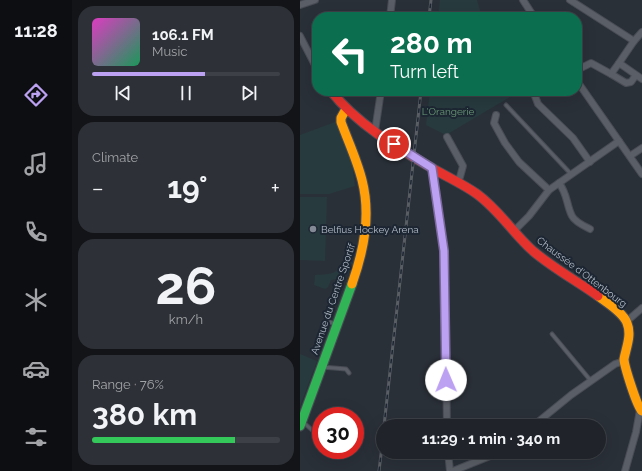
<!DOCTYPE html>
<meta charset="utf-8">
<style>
body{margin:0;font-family:Raleway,sans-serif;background:#2d3036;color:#f1f3f6;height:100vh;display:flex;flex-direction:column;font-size:15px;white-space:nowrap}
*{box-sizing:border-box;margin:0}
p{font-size:13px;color:#a2a4a8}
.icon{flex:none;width:22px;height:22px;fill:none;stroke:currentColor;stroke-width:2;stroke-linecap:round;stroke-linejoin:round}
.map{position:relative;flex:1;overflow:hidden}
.sheet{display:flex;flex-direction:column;gap:6px;padding:6px;background:#121417;width:228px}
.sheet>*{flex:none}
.guide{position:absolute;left:12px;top:12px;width:270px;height:84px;border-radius:16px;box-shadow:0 4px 16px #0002,0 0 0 1px #3d4147;background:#0b6e4f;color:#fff;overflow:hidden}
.speed{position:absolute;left:12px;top:407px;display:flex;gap:8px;font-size:20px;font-weight:700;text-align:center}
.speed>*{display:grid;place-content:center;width:52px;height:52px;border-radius:50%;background:#20242a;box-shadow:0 4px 16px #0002,0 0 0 1px #3d4147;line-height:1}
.speed .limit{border:6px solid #d22;background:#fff;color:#111}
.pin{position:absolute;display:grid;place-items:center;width:34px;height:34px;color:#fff;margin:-17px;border:2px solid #fff;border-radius:50%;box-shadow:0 1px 4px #0007}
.me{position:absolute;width:44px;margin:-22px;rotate:359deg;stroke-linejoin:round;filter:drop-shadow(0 0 3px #0008)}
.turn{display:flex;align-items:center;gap:14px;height:84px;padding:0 12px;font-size:18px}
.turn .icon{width:52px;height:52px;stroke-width:2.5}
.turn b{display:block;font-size:28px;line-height:34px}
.big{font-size:30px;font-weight:700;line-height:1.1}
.sheet .tile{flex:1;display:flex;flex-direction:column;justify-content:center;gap:6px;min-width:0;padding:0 14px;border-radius:16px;background:#2d3036}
.sheet .dial{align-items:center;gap:0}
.dial b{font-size:52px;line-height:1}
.song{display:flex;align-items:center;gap:12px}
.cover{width:48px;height:48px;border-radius:6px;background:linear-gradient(135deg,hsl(310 70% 55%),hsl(150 70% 35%))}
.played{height:4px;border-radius:2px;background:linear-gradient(90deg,#bca0f2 60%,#3d4147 60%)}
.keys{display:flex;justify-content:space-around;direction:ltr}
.heat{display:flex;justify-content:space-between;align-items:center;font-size:22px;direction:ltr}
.charge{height:6px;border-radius:3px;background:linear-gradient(90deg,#34c759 76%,#3d4147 0)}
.trip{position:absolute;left:76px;top:419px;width:230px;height:40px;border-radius:20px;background:#20242a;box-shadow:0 4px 16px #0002,0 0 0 1px #3d4147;font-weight:700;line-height:40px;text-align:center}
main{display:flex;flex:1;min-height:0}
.menu{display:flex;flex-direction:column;width:72px;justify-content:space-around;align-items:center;background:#0d0e11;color:#a2a4a8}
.menu .icon{width:28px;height:28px}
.menu .selected{color:#bca0f2}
.menu b{font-size:18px;color:#f1f3f6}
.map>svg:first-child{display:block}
.green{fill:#273a3e}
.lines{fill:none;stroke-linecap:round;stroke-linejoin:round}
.lane-casing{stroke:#484c55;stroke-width:5}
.street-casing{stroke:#484c55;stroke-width:8}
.fast-casing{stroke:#484c55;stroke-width:11}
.slow-casing{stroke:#484c55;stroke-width:11}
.jam-casing{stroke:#484c55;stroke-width:11}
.lane{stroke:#5a5e66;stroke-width:3}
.street{stroke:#5a5e66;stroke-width:6}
.fast{stroke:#30b455;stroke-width:9}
.slow{stroke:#ff9f0a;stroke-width:9}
.jam{stroke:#e5322d;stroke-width:9}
.rail-casing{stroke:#595d64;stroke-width:3}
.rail{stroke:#1d2633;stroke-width:1.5;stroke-dasharray:4.5;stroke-linecap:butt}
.route-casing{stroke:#7a689d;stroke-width:10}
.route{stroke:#bca0f2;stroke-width:7}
.poi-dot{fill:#848b96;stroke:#1d2633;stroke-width:1.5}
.labels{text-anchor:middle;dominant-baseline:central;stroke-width:4;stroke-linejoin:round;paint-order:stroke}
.park-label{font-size:10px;fill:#6b9a76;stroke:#1d2633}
.poi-label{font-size:10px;fill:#b4bcc9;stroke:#1d2633;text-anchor:start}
.street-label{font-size:10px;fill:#b4bcc9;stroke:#1d2633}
</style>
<main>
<nav class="menu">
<b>11:28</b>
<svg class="icon selected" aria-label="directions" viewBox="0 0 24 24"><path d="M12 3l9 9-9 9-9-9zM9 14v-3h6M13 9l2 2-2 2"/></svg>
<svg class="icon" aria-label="music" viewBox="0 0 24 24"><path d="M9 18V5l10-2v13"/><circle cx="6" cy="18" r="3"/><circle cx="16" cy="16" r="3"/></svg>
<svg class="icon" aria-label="phone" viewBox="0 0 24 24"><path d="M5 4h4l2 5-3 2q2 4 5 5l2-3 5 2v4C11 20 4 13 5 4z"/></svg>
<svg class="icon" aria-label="climate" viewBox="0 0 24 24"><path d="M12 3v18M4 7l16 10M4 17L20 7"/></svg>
<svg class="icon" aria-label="car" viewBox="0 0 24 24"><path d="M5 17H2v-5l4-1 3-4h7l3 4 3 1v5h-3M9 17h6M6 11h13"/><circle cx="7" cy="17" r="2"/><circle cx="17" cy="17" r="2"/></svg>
<svg class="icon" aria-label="filters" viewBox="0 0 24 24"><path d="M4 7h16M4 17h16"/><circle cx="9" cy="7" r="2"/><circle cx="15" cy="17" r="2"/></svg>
</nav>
<section class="sheet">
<div class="tile">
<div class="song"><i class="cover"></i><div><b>106.1 FM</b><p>Music</p></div></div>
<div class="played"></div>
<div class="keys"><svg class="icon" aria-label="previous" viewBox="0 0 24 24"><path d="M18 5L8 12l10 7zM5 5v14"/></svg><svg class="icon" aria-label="pause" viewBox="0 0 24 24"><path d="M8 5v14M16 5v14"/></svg><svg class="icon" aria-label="next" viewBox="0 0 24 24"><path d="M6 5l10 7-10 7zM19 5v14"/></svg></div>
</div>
<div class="tile"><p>Climate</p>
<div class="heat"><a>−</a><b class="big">19°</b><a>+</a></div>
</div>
<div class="tile dial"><b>26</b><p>km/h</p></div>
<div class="tile"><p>Range · 76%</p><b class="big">380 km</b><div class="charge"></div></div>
</section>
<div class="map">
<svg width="342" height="471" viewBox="0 0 342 471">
<rect width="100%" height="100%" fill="#2a3038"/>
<g class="green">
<polygon points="140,0 177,0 182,17 138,17"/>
<polygon points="130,91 228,91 215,94 146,135 126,125"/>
<polygon points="35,122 52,164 55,186 29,194 0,194 0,135"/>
<polygon points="0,197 27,197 25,261 0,260"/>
<path d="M47,260L55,263L53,266L52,264L50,265L49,267L51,269L48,273H42L37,279L31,280L28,287L25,289L14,285L15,275C31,274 36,275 47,260Z"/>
<polygon points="0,354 17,361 0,406"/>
</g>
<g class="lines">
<g class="lane-casing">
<g id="lane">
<polyline points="206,105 271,174"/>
<polyline points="27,321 35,324"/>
<polyline points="252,334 291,381"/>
<polyline points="22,367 46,369 49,373"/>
<polyline points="3,422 21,438"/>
</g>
</g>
<g class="street-casing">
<g id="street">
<polyline points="223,0 234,17"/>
<polyline points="270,0 334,41"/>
<polyline points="0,5 15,0"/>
<polyline points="90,17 92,0"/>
<polyline points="0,36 17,69"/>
<polyline points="319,63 334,41 342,32"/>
<polyline points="277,70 291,63 311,74"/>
<polyline points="336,75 331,82 326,83 311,74 319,63 342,79"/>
<polyline points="277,81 342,174"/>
<polyline points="235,96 238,104 273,138 290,162"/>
<polyline points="196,115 194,123 205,143 219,162 249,190"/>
<polyline points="75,131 81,91"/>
<polyline points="147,137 163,166 160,177 156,181"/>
<polyline points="330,156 342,148"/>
<polyline points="132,168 144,251 147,426"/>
<path d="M259,183C268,195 266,204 272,216C275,222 284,226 290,229"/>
<polyline points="215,230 229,216 249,190 319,141"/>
<polyline points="327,321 342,308"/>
<polyline points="233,426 271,395 315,364 324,361"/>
<polyline points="148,452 150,471"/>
<polyline points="153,471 200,452"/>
<polyline points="325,471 336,432 340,410"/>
</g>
</g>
<g class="fast-casing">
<polyline id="fast" points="0,426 52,284"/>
</g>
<g class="slow-casing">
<g id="slow">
<path d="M46,109L41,118V122C48,141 57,160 62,180C71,215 64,250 52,284"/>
<path d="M298,296C307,303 323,312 327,323C332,335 326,348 324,359C324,365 337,407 342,411"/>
</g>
</g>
<g class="jam-casing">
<path id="jam" d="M31,91C56,123 97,148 132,168C147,177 163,184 177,194C199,210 213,233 233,251C253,268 277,281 298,296"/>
</g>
<use href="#lane" class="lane"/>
<use href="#street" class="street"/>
<use href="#fast" class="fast"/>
<use href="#slow" class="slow"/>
<use href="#jam" class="jam"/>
<g class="rail-casing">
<g id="rail">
<polyline points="129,17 131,0"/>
<polyline points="84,426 121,91"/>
<polyline points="79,471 83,438"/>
</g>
</g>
<use href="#rail" class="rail"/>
</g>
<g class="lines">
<g class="route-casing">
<polyline id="route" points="94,144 132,168 144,251 146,380"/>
</g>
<use href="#route" class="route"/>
</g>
<circle class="poi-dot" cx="13" cy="229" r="4"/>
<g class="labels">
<g class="park-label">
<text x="148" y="111">L'Orangerie</text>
</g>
<g class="poi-label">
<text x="21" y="229">Belfius Hockey Arena</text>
</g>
<g class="street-label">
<text transform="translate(282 272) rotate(37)">Chaussée d'Ottenbourg</text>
<text transform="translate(33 299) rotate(-71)">Avenue du Centre Sportif</text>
</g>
</g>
</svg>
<div class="speed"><div class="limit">30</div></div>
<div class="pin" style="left:94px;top:144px;background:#d93025"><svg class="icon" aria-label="arrive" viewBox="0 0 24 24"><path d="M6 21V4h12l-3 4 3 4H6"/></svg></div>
<svg class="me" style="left:146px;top:380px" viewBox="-20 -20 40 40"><circle r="19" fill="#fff"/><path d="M0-13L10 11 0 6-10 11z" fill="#bca0f2"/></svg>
<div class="trip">11:29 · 1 min · 340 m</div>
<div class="guide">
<div class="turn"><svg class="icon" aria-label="left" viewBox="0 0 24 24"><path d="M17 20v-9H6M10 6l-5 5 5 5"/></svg><div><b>280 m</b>Turn left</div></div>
</div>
</div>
</main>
